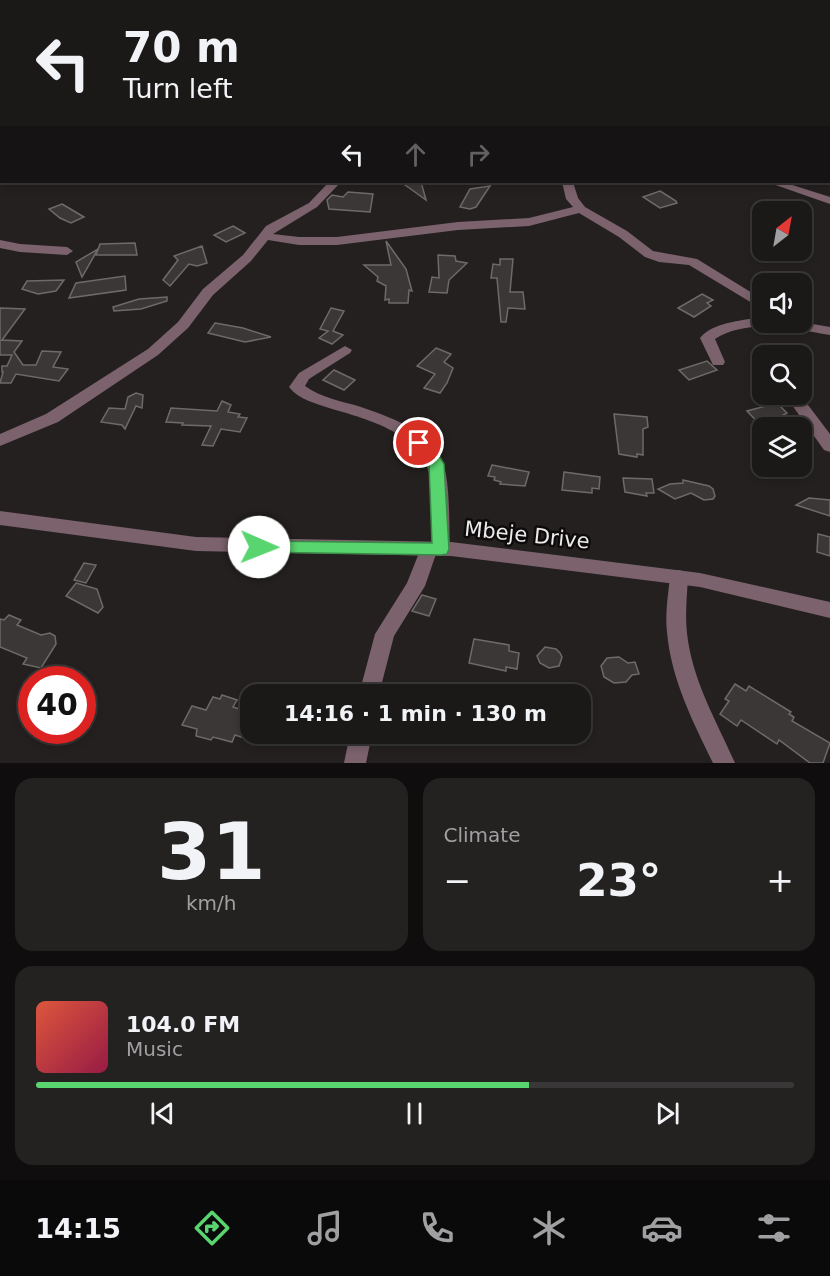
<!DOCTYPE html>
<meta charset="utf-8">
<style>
body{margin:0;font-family:"DejaVu Sans",sans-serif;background:#242121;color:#f1f3f6;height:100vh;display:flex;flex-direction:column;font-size:22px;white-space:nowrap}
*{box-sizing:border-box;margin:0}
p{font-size:20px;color:#a0a0a2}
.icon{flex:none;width:33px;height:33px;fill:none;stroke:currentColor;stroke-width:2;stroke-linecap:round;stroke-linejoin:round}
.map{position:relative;height:763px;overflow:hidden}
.side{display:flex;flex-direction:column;gap:15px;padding:15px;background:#0f0d0d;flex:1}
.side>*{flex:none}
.guide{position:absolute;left:0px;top:0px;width:831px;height:183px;box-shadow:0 3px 9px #0003,0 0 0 2px #393737;background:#1b1818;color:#f1f3f6;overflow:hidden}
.needle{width:39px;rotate:31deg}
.controls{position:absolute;left:752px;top:201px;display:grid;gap:12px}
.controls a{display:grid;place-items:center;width:60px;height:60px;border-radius:12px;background:#1b1818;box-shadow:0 3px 9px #0003,0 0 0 2px #393737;font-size:30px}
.speed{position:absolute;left:18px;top:666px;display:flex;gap:12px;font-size:30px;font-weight:700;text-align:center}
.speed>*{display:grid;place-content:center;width:78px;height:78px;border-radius:50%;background:#1b1818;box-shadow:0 3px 9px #0003,0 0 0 2px #393737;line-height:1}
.speed .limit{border:9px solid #d22;background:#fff;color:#111}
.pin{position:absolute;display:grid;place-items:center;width:51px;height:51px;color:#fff;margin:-26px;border:3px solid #fff;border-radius:50%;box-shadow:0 2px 6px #0007}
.me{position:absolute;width:66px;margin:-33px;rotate:91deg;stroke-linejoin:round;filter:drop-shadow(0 0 4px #0008)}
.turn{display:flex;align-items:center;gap:21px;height:126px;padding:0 24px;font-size:27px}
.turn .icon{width:78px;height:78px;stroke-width:2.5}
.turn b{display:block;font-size:42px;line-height:51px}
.lanes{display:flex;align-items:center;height:57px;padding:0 24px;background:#0003;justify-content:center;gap:30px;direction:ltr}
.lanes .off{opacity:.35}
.big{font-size:45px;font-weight:600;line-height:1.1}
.side .tile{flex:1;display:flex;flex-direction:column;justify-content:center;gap:9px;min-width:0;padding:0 21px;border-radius:18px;background:#242121}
.side .dial{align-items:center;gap:0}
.dial b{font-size:78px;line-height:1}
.song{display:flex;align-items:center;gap:18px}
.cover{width:72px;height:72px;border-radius:9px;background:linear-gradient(135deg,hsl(10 70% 55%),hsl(340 70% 35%))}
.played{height:6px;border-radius:3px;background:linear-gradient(90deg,#59d56f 65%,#393737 65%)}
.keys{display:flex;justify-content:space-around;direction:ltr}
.heat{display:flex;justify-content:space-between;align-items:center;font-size:33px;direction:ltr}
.side .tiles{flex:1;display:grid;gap:15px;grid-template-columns:1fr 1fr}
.tile:last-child{grid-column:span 2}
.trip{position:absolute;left:240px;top:684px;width:351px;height:60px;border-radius:18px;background:#1b1818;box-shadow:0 3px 9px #0003,0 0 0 2px #393737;font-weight:600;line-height:60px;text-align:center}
.tab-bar{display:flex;height:96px;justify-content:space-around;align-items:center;background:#0b0a0a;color:#a0a0a2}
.tab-bar .icon{width:42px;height:42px}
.tab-bar .active{color:#59d56f}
.tab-bar b{font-size:27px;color:#f1f3f6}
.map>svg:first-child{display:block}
.building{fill:#3b3736;stroke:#6e6a68;stroke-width:1.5}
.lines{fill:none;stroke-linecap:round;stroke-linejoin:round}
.minor{fill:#7b626c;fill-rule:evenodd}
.tertiary{fill:#7b626c;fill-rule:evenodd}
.route{fill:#59d56f;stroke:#3a8a48;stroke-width:1.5}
.labels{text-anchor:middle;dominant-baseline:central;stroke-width:5;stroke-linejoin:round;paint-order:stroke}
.near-street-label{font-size:21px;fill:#edeaea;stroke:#0c0a0a}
</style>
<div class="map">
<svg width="830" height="763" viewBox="0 0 830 763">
<rect width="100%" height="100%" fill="#242020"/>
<g class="building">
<polygon points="401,182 421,182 426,200"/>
<polygon points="490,186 476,207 470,209 460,207 470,189"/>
<polygon points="660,191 676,201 677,203 660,208 643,197"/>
<polygon points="348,192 373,194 370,212 329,209 327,200 332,195 343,197"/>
<polygon points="62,204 84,217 71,223 60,218 49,209"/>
<polygon points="233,226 245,233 226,242 214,235"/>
<polygon points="386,241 406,269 412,291 409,290 408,303 389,303 389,299 385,300 386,286 377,281 378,277 364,265 391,265"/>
<polygon points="135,243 137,255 96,255 100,244"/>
<polygon points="202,246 207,263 197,266 189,264 170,286 163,280 178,260 174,256"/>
<polygon points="98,249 82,277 76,262"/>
<polygon points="438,255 455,256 456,261 467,263 449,280 447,293 429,292 432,277 439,278"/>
<polygon points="500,259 513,259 510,292 523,292 525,309 508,308 506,322 501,322 497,278 491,278 493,264 500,265"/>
<polygon points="125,276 126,290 69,298 76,283"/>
<polygon points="64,280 56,291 38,294 22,289 27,281"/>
<polygon points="702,294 713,300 707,303 711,306 694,317 678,308"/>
<polygon points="167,297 167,301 141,309 114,311 113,307 139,299"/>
<polygon points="0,308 25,309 2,340 22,341 14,352 23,365 36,365 42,351 61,352 53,367 68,369 59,381 16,374 11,383 0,383 3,372 2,372 2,366 7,366 12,355 0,355"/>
<polygon points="331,308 344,311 333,331 343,335 332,344 319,338 328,331 320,329"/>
<polygon points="215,323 243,328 271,337 245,342 208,333"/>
<polygon points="436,348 451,354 444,362 453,368 447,383 440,393 424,388 435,374 417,366"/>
<polygon points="707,361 717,370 689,380 679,370"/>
<polygon points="334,370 355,380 344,390 323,380"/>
<polygon points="136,393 143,395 142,408 136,406 125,429 122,425 101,422 109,408 125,409 128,397"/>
<polygon points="222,401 231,405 228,412 240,414 238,417 247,418 240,432 221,429 213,446 202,445 211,426 182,425 183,423 166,422 171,408 217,411"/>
<polygon points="777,403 787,413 778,418 783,423 768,428 763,428 747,411"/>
<polygon points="614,414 647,417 648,427 643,429 643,455 637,454 637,457 619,454"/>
<polygon points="492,465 529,472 525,486 500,484 501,482 494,480 495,477 488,476"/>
<polygon points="564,472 600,477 599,489 592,488 592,493 562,490"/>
<polygon points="623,478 652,479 654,493 646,493 647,496 625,492"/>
<polygon points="683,480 709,486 713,489 715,496 713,499 704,500 691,493 675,499 658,489 670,484 683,483"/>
<polygon points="809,498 830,500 830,516 796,505"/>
<polygon points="818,534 830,537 830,556 817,552"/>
<polygon points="84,563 96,565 86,583 74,580"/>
<polygon points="76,583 97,589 103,607 98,613 66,596"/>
<polygon points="422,595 436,599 429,616 412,611"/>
<polygon points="9,615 21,620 17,625 41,635 50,633 55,636 56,644 41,668 23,664 27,658 0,647 0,619 4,620"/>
<polygon points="474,639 509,645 509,651 519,653 517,669 506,667 506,671 469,663"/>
<polygon points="545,647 556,649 560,653 562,657 559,666 549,668 540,663 537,656"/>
<polygon points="619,657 628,663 635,662 639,674 632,675 626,682 614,683 604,677 601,666 607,658"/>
<polygon points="735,684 746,691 749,686 791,712 789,714 794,717 792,721 830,743 823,763 810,763 779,740 777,744 741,720 737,726 720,714 729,701 725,699"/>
<polygon points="222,695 237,700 233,707 250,712 250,740 235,735 232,742 213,737 211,740 196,736 197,729 182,725 192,706 206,710 213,697 220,699"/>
</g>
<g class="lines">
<g class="minor">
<polygon points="403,0 413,0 415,2 404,2"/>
<polygon points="524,0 541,0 543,2 525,2"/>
<polygon points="617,0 625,0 615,2"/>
<polygon points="794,0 802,0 804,2 795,2"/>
<polygon points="0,11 2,11 0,16"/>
<rect x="0" y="117" width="2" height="6"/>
<polygon points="329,182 341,182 317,207 273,234 299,237 337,237 458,222 529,218 573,207 566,199 562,182 573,182 578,198 585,207 627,231 653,251 697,259 762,299 762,309 689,265 659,262 645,257 619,237 579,213 529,226 458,230 337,245 299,245 268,240 251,261 213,295 188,328 158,355 58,422 0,446 0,434 46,414 148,349 178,322 203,289 243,255 266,226 309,203"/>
<polygon points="767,182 783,182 830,197 830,204"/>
<polygon points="0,240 20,244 67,247 73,251 67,255 20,252 0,248"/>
<path d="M749,319H762V322H801L830,327V335C794,329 747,318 715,339L725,362L723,365H713L700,338C712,324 732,322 749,319Z"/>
<path d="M345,346L352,350L350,353L309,379L305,386C321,398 342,401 361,407C394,418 440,435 446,475C450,499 449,525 450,549L447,554L441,556L436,554L425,586L394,636L379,694H359L375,634L407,583L423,543L432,542C431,520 434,494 429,473C420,432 363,418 329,408C315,403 299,400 289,387L299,373Z"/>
<polygon points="800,400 805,401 830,434 830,452 824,450 792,405"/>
<path d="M679,570L686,572L688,577C687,596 685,614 687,633C692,680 716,720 735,763H713C693,722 671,679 667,632C665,614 668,595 670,577L672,572Z"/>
<polygon points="350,734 372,734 366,763 344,763"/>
</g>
<g class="tertiary">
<polygon points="0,0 5,0 6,2 0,4"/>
<rect x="10" y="0" width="8" height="2"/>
<polygon points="557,0 574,2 558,2"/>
<polygon points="0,37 2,37 0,43"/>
<polygon points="0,511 196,537 451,542 700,573 830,602 830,618 700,587 451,556 196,551 0,525"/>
</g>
</g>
<polygon class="route" points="419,438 434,447 444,464 449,549 447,554 441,555 253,552 251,547 253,543 259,541 432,543 429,464 424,454 412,443"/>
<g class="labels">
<g class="near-street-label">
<text transform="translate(527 535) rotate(6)">Mbeje Drive</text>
</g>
</g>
</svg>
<div class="controls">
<a><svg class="needle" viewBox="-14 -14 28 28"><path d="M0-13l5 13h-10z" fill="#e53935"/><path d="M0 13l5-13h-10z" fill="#a0a0a2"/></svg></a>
<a><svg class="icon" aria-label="sound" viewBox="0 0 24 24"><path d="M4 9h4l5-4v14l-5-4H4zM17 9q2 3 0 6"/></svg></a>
<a><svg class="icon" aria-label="search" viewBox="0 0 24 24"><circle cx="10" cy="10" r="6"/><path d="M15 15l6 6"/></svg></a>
<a><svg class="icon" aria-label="layers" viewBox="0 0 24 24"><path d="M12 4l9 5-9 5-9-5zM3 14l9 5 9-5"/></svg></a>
</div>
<div class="speed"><div class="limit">40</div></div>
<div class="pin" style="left:419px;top:443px;background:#d93025"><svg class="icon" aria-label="arrive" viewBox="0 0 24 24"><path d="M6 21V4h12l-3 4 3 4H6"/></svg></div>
<svg class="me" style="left:259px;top:547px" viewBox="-20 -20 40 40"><circle r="19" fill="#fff"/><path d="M0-13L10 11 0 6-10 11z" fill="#59d56f"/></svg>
<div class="trip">14:16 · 1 min · 130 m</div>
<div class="guide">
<div class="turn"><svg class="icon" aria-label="left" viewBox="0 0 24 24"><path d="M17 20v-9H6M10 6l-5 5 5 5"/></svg><div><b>70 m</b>Turn left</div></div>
<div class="lanes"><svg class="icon" aria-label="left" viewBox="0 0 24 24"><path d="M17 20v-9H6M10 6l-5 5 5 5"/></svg><svg class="icon off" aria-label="ahead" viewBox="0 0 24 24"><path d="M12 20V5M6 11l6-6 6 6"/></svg><svg class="icon off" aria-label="right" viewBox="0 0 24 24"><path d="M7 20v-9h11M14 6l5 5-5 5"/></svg></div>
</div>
</div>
<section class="side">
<div class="tiles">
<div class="tile dial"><b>31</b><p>km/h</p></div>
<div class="tile"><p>Climate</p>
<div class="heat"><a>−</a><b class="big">23°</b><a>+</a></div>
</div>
<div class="tile">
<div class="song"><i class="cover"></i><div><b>104.0 FM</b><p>Music</p></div></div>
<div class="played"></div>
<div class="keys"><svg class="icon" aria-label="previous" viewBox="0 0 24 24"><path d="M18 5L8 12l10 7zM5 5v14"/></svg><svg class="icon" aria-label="pause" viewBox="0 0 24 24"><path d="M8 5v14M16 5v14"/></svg><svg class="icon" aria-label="next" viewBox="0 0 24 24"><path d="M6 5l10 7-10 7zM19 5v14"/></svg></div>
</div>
</div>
</section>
<nav class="tab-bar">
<b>14:15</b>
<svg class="icon active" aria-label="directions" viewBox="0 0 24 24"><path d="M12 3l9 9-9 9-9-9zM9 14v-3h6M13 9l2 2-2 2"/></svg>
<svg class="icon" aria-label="music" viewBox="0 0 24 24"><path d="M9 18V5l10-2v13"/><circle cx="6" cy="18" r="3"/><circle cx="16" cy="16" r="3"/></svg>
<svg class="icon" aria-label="phone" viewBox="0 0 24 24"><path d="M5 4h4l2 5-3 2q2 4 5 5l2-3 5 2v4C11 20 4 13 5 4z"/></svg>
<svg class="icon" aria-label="climate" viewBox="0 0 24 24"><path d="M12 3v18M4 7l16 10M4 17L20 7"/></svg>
<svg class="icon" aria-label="car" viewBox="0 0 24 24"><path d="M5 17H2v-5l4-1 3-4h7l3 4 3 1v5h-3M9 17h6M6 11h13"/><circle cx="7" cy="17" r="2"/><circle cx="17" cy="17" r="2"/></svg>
<svg class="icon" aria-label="filters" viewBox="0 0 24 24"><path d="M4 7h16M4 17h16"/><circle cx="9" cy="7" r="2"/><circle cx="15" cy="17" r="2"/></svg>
</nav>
